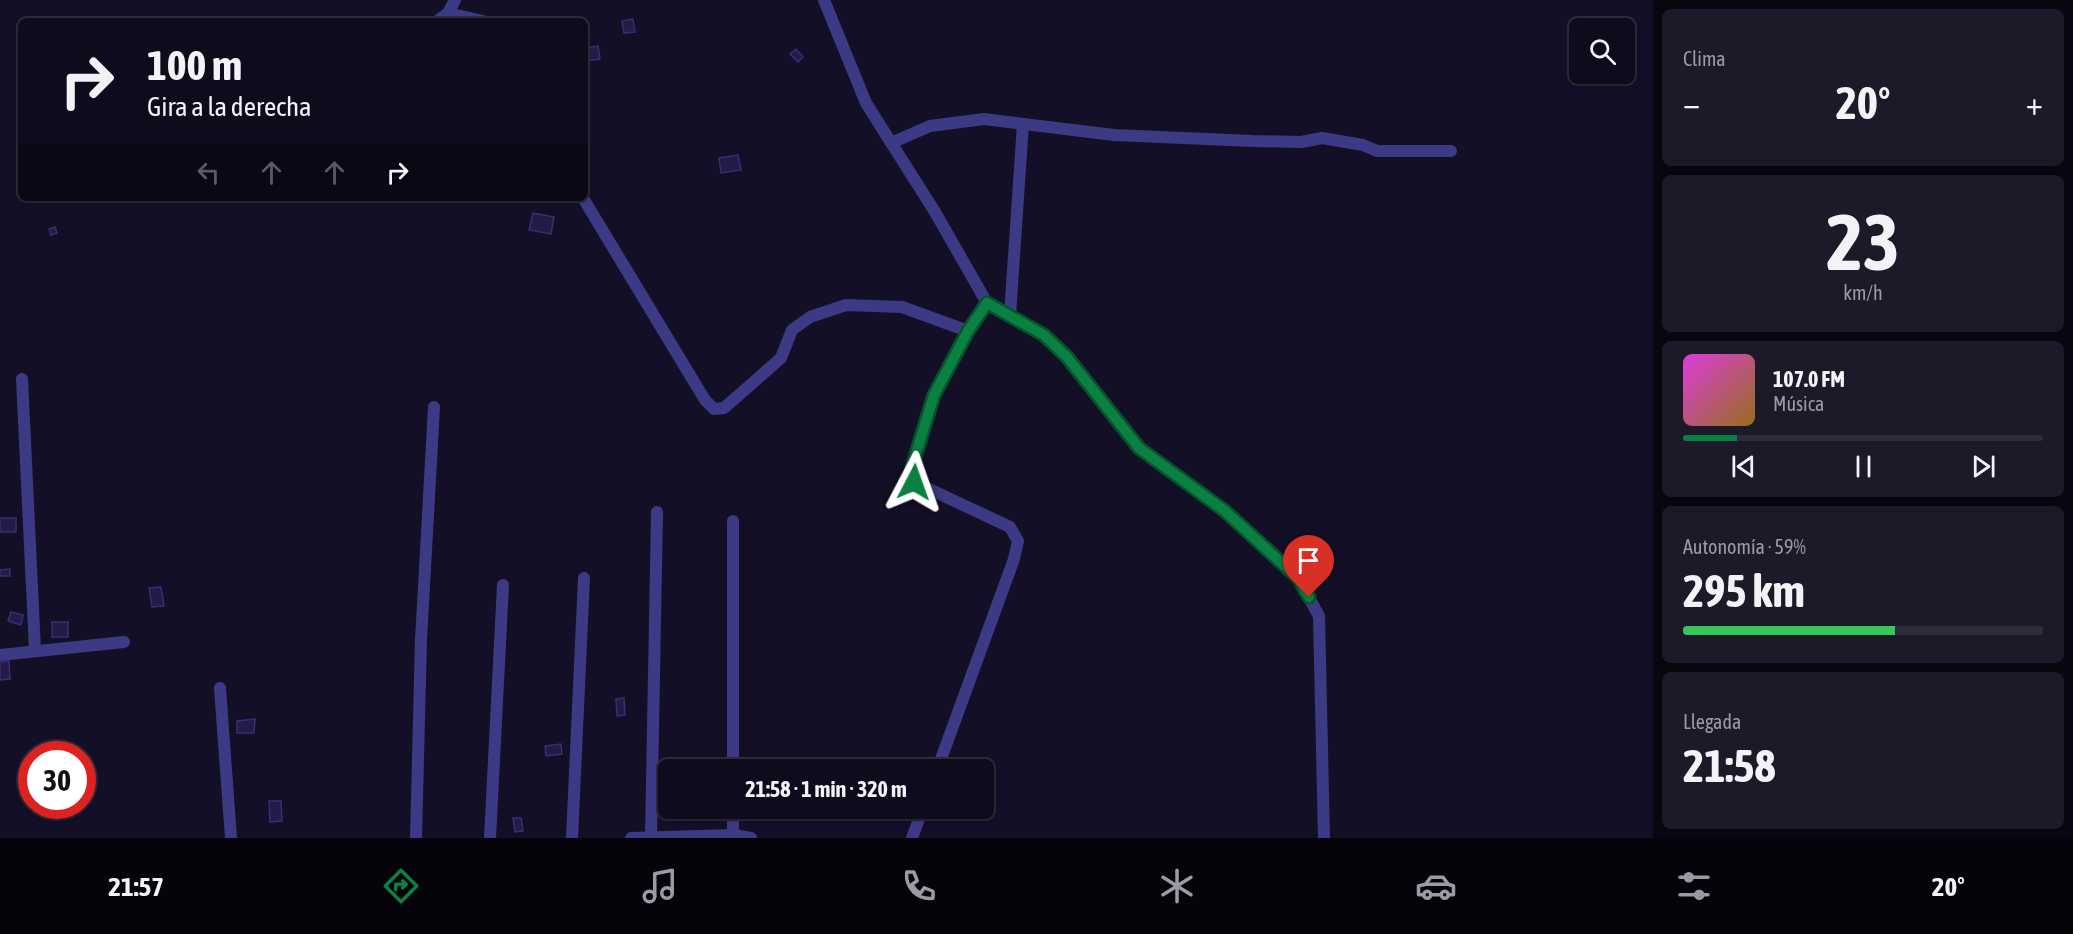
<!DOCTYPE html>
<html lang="es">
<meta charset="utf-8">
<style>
body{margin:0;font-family:"Asap Condensed",sans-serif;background:#1c1929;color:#f1f3f6;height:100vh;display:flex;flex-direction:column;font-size:22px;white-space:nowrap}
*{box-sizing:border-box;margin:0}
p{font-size:20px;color:#9b9ba3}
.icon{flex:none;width:33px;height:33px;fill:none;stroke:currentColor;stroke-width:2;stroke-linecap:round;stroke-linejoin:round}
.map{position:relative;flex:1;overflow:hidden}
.drawer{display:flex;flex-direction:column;gap:9px;padding:9px;background:#08060f;width:420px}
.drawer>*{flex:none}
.banner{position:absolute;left:18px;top:18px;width:570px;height:183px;border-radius:9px;box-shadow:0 2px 4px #0004,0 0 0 2px #2e2b3b;background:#0e0b1c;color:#f1f3f6;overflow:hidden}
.tools{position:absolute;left:1569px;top:18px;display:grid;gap:12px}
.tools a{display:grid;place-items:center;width:66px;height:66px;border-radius:9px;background:#0e0b1c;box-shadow:0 2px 4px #0004,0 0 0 2px #2e2b3b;font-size:30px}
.speed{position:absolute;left:18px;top:741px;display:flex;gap:12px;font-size:30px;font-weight:700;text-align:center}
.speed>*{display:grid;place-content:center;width:78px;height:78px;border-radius:50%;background:#0e0b1c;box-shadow:0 2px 4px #0004,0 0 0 2px #2e2b3b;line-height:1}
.speed .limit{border:9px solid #d22;background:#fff;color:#111}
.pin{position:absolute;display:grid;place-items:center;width:51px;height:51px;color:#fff;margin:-62px -26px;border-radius:50% 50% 50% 0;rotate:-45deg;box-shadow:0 0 6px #0007}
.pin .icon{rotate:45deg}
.me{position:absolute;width:66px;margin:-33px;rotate:4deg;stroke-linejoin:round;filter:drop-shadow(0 0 4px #0008)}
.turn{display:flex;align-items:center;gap:21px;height:126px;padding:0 30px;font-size:27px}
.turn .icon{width:78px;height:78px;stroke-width:2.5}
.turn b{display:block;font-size:42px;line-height:51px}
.lanes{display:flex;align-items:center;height:57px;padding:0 30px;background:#0003;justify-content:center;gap:30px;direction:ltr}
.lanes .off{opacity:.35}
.big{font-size:45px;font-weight:700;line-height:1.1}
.drawer .widget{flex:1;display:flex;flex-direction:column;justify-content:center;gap:9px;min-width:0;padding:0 21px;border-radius:9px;background:#1c1929}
.drawer .dial{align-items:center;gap:0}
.dial b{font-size:78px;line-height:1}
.song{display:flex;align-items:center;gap:18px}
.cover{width:72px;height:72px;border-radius:9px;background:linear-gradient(135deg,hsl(300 70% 55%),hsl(40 70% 35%))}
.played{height:6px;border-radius:3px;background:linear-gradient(90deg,#0b8043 15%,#2e2b3b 15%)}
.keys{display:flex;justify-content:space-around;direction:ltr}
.heat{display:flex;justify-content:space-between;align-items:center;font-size:33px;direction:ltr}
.charge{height:9px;border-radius:4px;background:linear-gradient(90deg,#34c759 59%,#2e2b3b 0)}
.trip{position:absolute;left:658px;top:759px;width:336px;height:60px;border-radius:9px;background:#0e0b1c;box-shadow:0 2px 4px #0004,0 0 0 2px #2e2b3b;font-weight:700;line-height:60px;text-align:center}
.menu{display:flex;height:96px;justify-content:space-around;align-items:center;background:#06040b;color:#9b9ba3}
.menu .icon{width:42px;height:42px}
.menu .current{color:#0b8043}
.menu b{font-size:27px;color:#f1f3f6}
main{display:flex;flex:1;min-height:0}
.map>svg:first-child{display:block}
.building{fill:#241b47;stroke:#3b2d73;stroke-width:1.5}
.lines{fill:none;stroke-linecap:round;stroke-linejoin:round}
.minor{stroke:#3d3a85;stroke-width:12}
.route-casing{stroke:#07532c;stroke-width:15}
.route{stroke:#0b8043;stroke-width:10}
</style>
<main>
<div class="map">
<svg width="1653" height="838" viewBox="0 0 1653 838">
<rect width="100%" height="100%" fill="#130f26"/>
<g class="building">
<polygon points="633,19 635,32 624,33 622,21"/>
<polygon points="598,46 600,59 585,61 585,48"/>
<polygon points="796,49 803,57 798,62 790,54"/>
<polygon points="738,155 741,170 721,173 719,158"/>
<polygon points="533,213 554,217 551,234 529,230"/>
<polygon points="55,227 57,233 51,235 49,229"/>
<rect x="0" y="518" width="16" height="14"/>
<polygon points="10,569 10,576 0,576 0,570"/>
<polygon points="161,587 164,606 152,607 149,588"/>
<polygon points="11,612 23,615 21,625 8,621"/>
<rect x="52" y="622" width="16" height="15"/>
<polygon points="9,661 10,679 0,680 0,662"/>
<polygon points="624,698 625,715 617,716 616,699"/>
<polygon points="255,719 254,733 237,733 237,721"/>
<polygon points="561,744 562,754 546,756 545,746"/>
<polygon points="269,801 281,801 282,821 270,822"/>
<polygon points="513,818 521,818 523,831 515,832"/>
</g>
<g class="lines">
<g class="minor">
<polyline points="824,0 866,103 935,212 987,303"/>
<polyline points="448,13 483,21"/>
<polyline points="437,21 448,13 455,0"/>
<polyline points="891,143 930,126 984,119 1114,135 1253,141 1301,142 1322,138 1363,145 1377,151 1451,151"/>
<polyline points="583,198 705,400 714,409 724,408 781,358 792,330 810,317 846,305 902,307 968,331"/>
<polyline points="1010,315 1023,124"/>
<polyline points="22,379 35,650"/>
<polyline points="0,655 124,642"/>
<polyline points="220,688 231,838"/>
<polyline points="733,770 733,521"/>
<polyline points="937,770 1014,559 1018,541 1010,527 914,482 911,470 934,395 968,331 987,303 1044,335 1067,357 1139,448 1225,511 1298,578 1319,616 1324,838"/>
<polyline points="733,808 733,838"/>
<polyline points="416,838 421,640 434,407"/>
<polyline points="490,838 503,585"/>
<polyline points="572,838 584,578"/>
<polyline points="631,838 733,835 751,838"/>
<polyline points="651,838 657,512"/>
<polyline points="912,838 923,808"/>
</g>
</g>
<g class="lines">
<g class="route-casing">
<polyline id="route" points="914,482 911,470 934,395 968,331 987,303 1044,335 1067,357 1139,448 1225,511 1298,578 1309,597"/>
</g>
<use href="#route" class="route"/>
</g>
</svg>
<div class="tools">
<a><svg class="icon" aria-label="search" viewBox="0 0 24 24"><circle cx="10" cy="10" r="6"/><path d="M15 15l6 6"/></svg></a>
</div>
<div class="speed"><div class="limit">30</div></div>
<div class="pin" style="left:1309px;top:597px;background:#d93025"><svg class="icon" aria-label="arrive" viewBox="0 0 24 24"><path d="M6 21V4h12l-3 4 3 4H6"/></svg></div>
<svg class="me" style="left:914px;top:482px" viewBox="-20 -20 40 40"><path d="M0-17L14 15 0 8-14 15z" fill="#0b8043" stroke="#fff" stroke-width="4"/></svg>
<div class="trip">21:58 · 1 min · 320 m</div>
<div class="banner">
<div class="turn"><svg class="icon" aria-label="right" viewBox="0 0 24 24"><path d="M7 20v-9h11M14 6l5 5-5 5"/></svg><div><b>100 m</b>Gira a la derecha</div></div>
<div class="lanes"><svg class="icon off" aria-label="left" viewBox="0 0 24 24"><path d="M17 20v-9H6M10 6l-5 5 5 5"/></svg><svg class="icon off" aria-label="ahead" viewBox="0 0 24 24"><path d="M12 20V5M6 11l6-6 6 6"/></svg><svg class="icon off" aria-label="ahead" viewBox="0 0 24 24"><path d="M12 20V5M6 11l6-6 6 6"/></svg><svg class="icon" aria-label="right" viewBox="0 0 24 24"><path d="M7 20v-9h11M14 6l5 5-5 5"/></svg></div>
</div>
</div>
<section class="drawer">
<div class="widget"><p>Clima</p>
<div class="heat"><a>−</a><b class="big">20°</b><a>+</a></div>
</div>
<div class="widget dial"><b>23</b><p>km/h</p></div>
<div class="widget">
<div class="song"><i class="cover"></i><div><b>107.0 FM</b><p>Música</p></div></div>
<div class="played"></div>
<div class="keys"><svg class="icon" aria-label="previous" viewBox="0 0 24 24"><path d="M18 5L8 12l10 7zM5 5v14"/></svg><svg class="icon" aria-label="pause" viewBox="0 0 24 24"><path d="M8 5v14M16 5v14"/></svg><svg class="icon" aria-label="next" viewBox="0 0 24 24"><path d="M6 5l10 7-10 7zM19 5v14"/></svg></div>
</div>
<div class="widget"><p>Autonomía · 59%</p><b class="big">295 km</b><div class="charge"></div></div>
<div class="widget"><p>Llegada</p><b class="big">21:58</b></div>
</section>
</main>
<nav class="menu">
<b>21:57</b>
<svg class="icon current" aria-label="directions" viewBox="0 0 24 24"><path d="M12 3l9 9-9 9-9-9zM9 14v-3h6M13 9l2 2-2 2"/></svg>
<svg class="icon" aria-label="music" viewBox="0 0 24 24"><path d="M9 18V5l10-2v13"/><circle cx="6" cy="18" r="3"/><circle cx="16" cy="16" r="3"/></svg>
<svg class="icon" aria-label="phone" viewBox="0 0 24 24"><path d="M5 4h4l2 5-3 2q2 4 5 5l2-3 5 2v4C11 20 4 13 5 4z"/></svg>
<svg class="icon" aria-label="climate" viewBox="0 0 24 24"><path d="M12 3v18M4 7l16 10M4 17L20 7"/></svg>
<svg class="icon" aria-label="car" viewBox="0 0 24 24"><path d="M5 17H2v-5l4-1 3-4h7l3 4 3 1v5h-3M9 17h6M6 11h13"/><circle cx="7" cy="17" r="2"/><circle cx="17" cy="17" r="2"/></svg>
<svg class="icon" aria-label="filters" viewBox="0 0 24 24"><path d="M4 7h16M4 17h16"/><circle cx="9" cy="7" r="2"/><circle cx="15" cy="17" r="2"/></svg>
<b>20°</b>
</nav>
